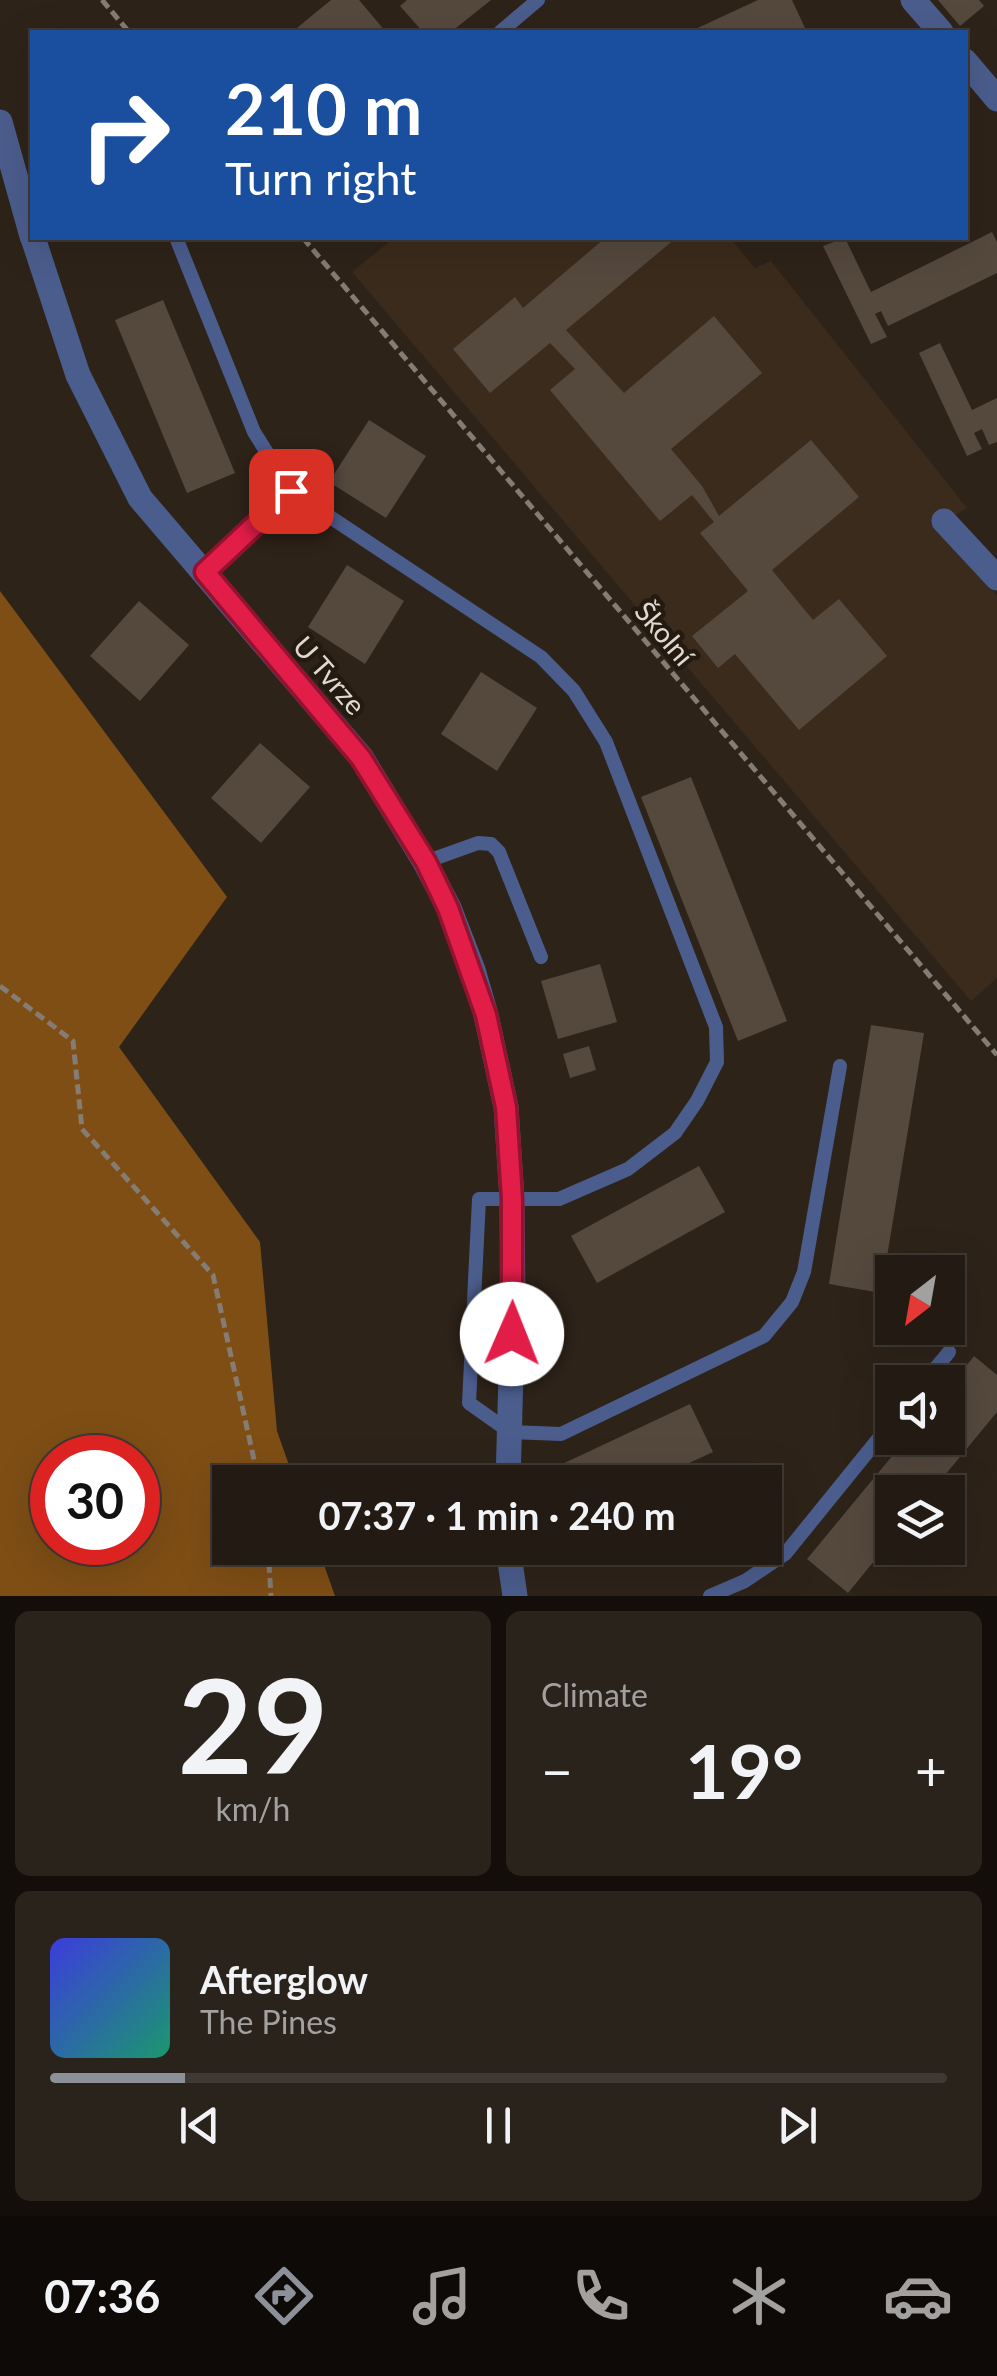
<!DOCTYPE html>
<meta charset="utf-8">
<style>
body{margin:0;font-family:Lato,sans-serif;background:#2a231c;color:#f1f3f6;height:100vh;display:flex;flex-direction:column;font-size:38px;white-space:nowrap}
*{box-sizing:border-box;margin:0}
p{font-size:32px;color:#a2a1a0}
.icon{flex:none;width:55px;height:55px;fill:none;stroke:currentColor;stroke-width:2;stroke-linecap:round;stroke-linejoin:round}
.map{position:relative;height:1596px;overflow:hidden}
.details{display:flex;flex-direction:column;gap:15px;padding:15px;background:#130e0a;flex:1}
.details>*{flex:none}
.banner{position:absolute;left:30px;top:30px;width:938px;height:210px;border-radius:0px;box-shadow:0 10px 40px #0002,0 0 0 2px #3f3833;background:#1a4fa0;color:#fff;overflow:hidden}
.needle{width:65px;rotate:211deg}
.fabs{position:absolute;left:875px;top:1255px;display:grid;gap:20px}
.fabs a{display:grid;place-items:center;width:90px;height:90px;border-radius:0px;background:#221a13;box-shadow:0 10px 40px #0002,0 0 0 2px #3f3833;font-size:50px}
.speed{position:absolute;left:30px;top:1435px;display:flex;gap:20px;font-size:50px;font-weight:700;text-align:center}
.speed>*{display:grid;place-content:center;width:130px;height:130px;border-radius:50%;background:#221a13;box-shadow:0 10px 40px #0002,0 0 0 2px #3f3833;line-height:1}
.speed .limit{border:15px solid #d22;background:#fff;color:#111}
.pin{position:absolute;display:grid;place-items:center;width:85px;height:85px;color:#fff;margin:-42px;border-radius:20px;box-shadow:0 5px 15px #0006}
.me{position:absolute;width:110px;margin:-55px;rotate:1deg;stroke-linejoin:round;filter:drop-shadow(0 0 8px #0008)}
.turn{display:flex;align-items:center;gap:35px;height:210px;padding:0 30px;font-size:45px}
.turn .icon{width:130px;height:130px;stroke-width:2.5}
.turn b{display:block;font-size:70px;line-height:85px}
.big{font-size:75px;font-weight:700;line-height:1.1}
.details .widget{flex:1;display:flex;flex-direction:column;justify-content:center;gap:15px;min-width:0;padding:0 35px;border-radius:15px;background:#2a231c}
.details .dial{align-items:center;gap:0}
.dial b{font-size:130px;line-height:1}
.song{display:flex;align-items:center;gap:30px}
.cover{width:120px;height:120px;border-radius:15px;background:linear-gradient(135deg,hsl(240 70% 55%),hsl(160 70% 35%))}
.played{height:10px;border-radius:5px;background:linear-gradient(90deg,#8c9099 15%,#3f3833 15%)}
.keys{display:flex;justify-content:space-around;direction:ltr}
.heat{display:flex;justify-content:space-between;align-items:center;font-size:55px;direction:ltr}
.details .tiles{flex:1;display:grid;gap:15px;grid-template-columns:1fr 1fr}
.widget:last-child{grid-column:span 2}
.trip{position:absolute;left:212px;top:1465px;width:570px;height:100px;border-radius:0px;background:#221a13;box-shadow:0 10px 40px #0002,0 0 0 2px #3f3833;font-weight:700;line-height:100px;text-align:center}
.menu{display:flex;height:160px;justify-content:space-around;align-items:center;background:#0e0a08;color:#a2a1a0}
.menu .icon{width:70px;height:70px}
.menu .selected{color:#8c9099}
.menu b{font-size:45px;color:#f1f3f6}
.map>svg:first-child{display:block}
.built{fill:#3b2b1c}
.forest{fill:#7e4e15;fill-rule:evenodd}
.building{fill:#55493e}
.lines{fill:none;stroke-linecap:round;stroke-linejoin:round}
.path{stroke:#857c74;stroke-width:5;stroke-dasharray:10 5;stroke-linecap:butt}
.service{stroke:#4b5d8d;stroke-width:14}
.minor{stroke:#4b5d8d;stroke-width:25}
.route-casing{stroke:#92132f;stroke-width:25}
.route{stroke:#e11d48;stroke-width:18}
.labels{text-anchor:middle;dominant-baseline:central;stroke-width:9;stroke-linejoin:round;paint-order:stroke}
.street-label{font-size:28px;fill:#e0d9d2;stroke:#241a10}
</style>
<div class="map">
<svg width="997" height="1596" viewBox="0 0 997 1596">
<rect width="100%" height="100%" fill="#2e2319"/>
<polygon class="built" points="394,238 730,238 755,268 771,261 967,508 935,528 997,595 997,978 971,1001 352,272"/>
<path class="forest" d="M0,591L227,897L119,1047L260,1242L277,1431L295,1482H230V1548H318L335,1596H0ZM52,1458H138V1542H52Z"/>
<g class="building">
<polygon points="331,0 359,0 386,32 292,32"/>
<polygon points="407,0 491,0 451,32 423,32 400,6"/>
<polygon points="758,0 792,0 805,28 795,32 689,32"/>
<polygon points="938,0 979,0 984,6 960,26"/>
<polygon points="992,232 997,242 997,273 888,326 881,311 875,314 887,337 871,344 823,246 845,238 871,292"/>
<polygon points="605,238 676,238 566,330 624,393 714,316 762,373 671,449 702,486 719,516 811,440 859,497 772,570 813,620 839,599 887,656 799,730 735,654 718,668 692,636 748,591 700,533 714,522 692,495 660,521 550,390 575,369 550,343 490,393 453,349 515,297 523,308"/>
<polygon points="163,300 235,473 187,493 115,320"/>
<polygon points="940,343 972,410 997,398 997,442 989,445 982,429 974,433 982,449 967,456 919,353"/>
<polygon points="369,420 426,456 386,518 329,482"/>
<polygon points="347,565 404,601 365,664 308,627"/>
<polygon points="139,601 189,645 140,701 90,656"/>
<polygon points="481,672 537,708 497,771 441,734"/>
<polygon points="260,743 310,787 261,843 211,798"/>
<polygon points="691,777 787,1021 738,1041 641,797"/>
<polygon points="600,964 617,1022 558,1039 541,981"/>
<polygon points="871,1025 924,1033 881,1293 829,1284"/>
<polygon points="589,1046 596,1070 570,1078 563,1054"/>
<polygon points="699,1166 725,1212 597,1283 571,1236"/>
<polygon points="974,1356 997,1375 997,1412 931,1492 892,1492 892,1539 848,1593 807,1559 907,1438 948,1438 948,1389"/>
<polygon points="690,1404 713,1452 648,1482 566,1482 558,1466"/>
</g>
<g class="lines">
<g class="path">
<polyline points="102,0 129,32"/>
<polyline points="303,238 997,1055"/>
<polyline points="0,986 73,1041 82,1129 213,1275 259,1482"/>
<polyline points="268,1548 271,1596"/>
</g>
<g class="service">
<polyline points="500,32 538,0"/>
<polyline points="177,240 254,432 291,491 541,657 574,691 606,742 716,1027 717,1062 697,1101 675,1133 628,1169 559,1199 479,1199 469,1403 510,1432 561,1434 764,1336 792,1302 804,1272 840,1066"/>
<polyline points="205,571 291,491"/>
<polyline points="425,862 478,843 491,844 499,852 541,957"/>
<polyline points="924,1382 949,1352"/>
<polyline points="710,1596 745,1581 785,1554 892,1422"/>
</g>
<g class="minor">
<polyline points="913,0 941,32"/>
<polyline points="965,61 997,99"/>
<polyline points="0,122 32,236"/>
<polyline points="33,238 78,375 140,498 361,757 425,862 449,908 473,970 486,1015 506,1107 512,1199 513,1301 508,1482"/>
<polyline points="944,521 997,578"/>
<polyline points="508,1548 515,1596"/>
</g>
</g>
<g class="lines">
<g class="route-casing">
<polyline id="route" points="291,491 205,572 361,758 426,862 448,908 486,1015 506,1107 512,1199 512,1334"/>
</g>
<use href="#route" class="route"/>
</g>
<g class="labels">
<g class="street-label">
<text transform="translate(665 633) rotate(50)">Školní</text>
<text transform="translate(330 675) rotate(49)">U Tvrze</text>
</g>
</g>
</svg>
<div class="fabs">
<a><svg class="needle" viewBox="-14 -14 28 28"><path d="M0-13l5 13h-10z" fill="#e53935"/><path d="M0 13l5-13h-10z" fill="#a2a1a0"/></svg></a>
<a><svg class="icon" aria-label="sound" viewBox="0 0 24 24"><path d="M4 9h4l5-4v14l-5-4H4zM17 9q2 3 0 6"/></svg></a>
<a><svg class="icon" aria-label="layers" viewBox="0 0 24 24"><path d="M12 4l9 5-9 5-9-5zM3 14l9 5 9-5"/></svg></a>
</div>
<div class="speed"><div class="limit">30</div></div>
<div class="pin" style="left:291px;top:491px;background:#d93025"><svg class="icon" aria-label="arrive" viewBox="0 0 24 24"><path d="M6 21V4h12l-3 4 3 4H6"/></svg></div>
<svg class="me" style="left:512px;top:1334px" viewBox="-20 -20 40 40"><circle r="19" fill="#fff"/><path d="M0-13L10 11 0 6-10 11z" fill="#e11d48"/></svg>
<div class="trip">07:37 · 1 min · 240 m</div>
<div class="banner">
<div class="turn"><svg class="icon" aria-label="right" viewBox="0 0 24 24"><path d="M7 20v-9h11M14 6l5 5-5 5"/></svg><div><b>210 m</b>Turn right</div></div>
</div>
</div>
<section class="details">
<div class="tiles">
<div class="widget dial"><b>29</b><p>km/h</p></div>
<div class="widget"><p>Climate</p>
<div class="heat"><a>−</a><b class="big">19°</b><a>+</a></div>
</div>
<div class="widget">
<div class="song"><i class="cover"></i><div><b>Afterglow</b><p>The Pines</p></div></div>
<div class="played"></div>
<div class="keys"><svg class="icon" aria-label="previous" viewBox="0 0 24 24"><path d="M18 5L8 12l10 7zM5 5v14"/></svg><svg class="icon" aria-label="pause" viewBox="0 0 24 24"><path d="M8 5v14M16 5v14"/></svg><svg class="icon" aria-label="next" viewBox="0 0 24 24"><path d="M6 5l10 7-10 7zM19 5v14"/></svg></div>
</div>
</div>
</section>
<nav class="menu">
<b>07:36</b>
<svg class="icon selected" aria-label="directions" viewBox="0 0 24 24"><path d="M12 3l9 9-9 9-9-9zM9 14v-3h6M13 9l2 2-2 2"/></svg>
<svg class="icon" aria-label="music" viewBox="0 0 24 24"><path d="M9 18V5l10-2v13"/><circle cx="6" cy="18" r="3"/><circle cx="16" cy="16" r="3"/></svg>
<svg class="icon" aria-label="phone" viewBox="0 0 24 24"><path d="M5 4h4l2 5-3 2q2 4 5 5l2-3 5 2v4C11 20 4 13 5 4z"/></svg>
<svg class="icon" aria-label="climate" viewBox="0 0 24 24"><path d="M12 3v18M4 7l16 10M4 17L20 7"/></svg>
<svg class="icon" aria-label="car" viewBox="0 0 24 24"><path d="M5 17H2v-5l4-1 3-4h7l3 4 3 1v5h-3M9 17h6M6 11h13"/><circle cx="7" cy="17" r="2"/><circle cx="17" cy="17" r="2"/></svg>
</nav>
